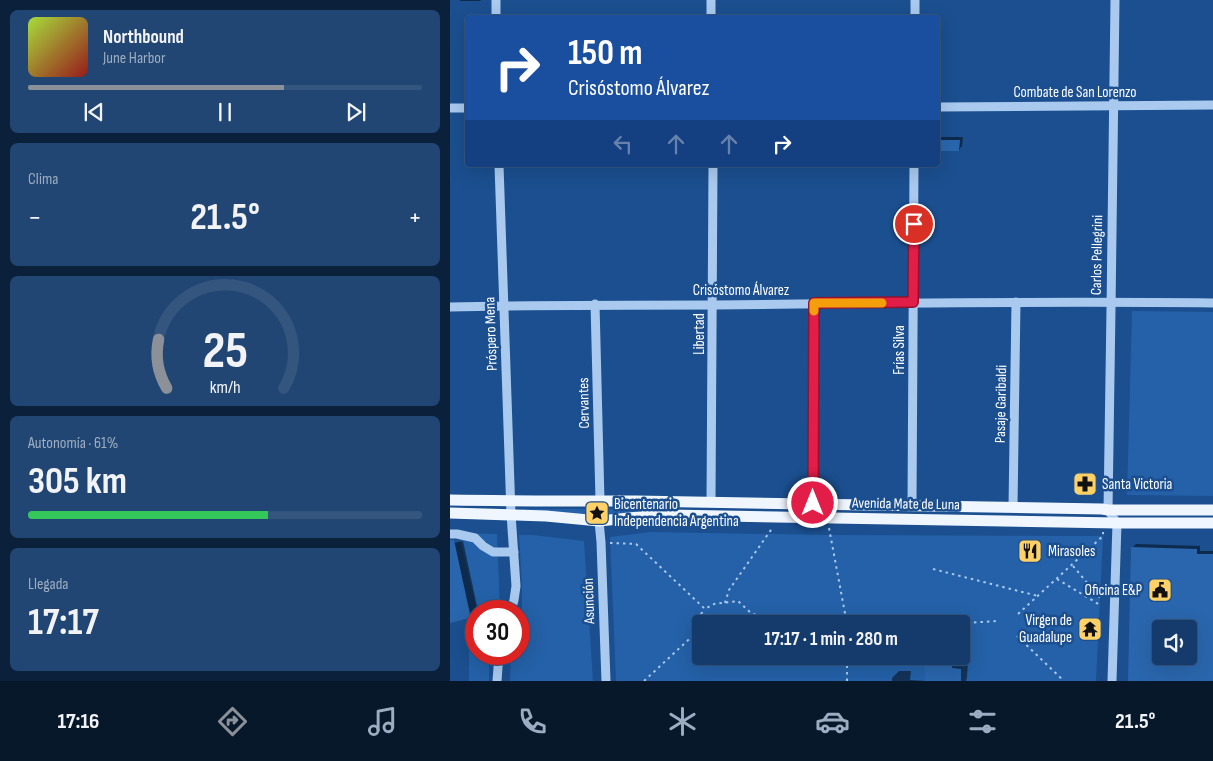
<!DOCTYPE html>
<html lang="es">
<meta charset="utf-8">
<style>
body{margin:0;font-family:"Sofia Sans Condensed",sans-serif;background:#214673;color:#f1f3f6;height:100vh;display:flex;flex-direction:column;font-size:19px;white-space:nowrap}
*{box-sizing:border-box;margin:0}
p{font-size:16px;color:#9dadc1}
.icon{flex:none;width:28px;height:28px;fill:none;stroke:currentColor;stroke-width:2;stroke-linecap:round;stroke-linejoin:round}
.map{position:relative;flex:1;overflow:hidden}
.drawer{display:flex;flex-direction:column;gap:10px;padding:10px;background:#0b203b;width:450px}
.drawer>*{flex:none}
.top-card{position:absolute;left:15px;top:15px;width:475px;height:152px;border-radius:5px;box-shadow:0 5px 20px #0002,0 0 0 1px #33557e;background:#1a4fa0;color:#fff;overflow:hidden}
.controls{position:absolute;left:702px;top:620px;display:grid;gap:10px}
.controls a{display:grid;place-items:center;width:45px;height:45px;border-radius:5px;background:#143b6b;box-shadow:0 5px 20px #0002,0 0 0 1px #33557e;font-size:25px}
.speed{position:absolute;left:15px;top:600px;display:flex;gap:10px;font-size:25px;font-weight:700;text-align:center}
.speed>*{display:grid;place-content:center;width:65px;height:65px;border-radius:50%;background:#143b6b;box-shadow:0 5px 20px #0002,0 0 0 1px #33557e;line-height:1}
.speed .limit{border:8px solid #d22;background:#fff;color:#111}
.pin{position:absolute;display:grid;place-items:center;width:42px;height:42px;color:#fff;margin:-21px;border:2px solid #fff;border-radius:50%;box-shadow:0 1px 5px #0007}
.me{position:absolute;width:55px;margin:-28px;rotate:0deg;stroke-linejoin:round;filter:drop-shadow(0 0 4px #0008)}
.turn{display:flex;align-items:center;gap:18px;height:105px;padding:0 20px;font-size:22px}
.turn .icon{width:65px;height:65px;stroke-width:2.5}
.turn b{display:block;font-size:35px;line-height:42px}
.lanes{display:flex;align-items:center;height:48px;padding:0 20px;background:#0003;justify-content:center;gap:25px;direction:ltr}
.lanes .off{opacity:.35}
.big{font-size:38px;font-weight:700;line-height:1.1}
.drawer .widget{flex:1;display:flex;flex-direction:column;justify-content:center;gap:8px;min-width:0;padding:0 18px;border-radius:8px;background:#214673}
.drawer .dial{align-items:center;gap:0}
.dial svg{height:130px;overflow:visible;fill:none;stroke:#33557e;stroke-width:7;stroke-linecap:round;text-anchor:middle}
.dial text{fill:#f1f3f6;stroke:none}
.song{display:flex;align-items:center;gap:15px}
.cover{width:60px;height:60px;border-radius:8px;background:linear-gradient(135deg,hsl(80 70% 55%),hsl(0 70% 35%))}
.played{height:5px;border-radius:2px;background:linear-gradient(90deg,#8c9099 65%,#33557e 65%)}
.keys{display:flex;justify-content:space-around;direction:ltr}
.heat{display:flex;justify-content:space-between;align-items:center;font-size:28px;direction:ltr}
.charge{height:8px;border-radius:4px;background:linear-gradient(90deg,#34c759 61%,#33557e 0)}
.trip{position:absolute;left:242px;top:615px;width:278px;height:50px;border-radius:5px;background:#143b6b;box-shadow:0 5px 20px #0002,0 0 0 1px #33557e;font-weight:700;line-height:50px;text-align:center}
.tab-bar{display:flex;height:80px;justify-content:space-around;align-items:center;background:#08182b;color:#9dadc1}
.tab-bar .icon{width:35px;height:35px}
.tab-bar .on{color:#8c9099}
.tab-bar b{font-size:22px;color:#f1f3f6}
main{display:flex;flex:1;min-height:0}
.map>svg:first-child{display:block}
.green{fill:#2461a8;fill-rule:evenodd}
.shadow{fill:#0007;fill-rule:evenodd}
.building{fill:#2a66ad;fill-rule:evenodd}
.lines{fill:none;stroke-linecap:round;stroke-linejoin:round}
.path{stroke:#a9c9ee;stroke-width:2;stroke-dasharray:2.5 4;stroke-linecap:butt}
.minor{stroke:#a9c9ee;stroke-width:9}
.major{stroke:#f0f6ff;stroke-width:11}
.route-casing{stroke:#92132f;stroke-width:12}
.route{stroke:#e11d48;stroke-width:9}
.slow{stroke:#f59e0b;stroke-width:9}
.labels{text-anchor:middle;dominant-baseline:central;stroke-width:5;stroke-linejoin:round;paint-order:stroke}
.street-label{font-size:15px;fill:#fff;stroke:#1b4f8f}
.poi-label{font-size:15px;fill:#fff;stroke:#1b4f8f;text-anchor:start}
</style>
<main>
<section class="drawer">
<div class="widget">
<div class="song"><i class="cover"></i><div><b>Northbound</b><p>June Harbor</p></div></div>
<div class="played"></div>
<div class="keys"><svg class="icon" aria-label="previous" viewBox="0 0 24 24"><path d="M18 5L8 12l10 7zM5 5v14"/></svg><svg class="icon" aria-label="pause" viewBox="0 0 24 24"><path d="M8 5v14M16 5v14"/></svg><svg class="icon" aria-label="next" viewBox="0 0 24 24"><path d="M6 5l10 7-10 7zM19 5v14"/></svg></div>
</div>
<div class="widget"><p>Clima</p>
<div class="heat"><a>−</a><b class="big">21.5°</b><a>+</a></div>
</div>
<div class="widget dial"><svg viewBox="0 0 100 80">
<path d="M14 69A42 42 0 1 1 86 69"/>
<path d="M14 69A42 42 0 0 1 9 39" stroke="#8c9099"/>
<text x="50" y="56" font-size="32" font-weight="700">25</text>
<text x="50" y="72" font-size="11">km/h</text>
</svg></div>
<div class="widget"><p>Autonomía · 61%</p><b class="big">305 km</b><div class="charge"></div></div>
<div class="widget"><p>Llegada</p><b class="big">17:17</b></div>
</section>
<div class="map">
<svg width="763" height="681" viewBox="0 0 763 681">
<rect width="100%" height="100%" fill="#1b4f8f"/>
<g class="green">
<polygon points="682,311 763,312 763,496 677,495"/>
<polygon points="71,509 219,509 219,510 146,515 71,510"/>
<path d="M201,532L380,535L653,536L646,681H166L160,537ZM251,624H511V656H251Z"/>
<polygon points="9,533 47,534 50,611 27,611"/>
<polygon points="69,535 83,535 134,541 143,681 60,681 61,654 69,654 69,624 72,608 72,586"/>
<polygon points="26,634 26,654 41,654 39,665 39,681 19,681 19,635"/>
</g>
<g class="shadow">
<polygon points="10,0 31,0 30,1 10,1"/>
<polygon points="488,137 513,137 512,146 509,150 488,150"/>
<polygon points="13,541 27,606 26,610 18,617 0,621 0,544"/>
<path d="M686,544L750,546V551H763V681H680L682,548ZM711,629H739V656H711Z"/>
<polygon points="636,622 649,623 649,632 647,633 634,624"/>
<polygon points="501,656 509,656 509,661 518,662 517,677 516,681 442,681 442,678 449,671 461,671 460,680 476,681 477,666 484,658 499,659"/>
</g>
<g class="building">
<polygon points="488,140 510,140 509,151 488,151"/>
<polygon points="0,540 4,540 20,614 19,618 0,623"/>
<path d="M681,547L747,549V554H763V681H678ZM711,629H739V656H711Z"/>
<polygon points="633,623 648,624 648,635 633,634"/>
<polygon points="495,661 502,662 502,668 511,669 511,681 475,681 475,665 494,666"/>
</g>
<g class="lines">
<g class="path">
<polyline points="379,528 397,624"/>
<polyline points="160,543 186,544 255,609 264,604 288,601 302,614 365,624"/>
<polyline points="623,566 650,598"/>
<polyline points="483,569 588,596"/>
<polyline points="607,579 650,605"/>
<polyline points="275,603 279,590 323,527"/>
<polyline points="568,614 653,536 653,532"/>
<polyline points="498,624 548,621"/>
<polyline points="567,636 614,681"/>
<polyline points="194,681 249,630 251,614 255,609"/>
<polyline points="397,681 397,656"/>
</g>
<g class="minor">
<polyline points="46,0 46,18"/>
<polyline points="261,0 261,18"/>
<polyline points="465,18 465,0"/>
<polyline points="488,107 763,105"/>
<polyline points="0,108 18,108"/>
<polyline points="49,165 61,514 66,586 64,600 61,611"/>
<polyline points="145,304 150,501"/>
<path d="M0,307C88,305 176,305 265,305C431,303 597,301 763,303"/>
<polyline points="261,502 263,165"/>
<polyline points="363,503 364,303"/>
<polyline points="462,505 464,165"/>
<polyline points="563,507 566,302"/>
<polyline points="149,521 151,542 156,681"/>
<polyline points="0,534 7,534 25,538 33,546 43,552 64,552"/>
<polyline points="25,618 26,618"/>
<polyline points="47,681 49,654"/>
<path d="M662,681L667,523L658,510C660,340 664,170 665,0"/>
</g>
<g class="major">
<path d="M0,500C62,501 124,501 186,501C341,503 496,505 652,509L658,510H763"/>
<polyline points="0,513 96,516 149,521 199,516 219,515 667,523 763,523"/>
</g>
</g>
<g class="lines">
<g class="route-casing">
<polyline id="route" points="363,503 364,303 463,302 464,224"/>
</g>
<use href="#route" class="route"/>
<polyline class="slow" points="364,311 364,303 432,303"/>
</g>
<defs>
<g id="pharmacy-square" transform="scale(1.25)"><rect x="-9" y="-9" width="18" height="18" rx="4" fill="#ffd166" stroke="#1b4f8f"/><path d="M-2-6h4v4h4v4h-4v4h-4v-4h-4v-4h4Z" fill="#111"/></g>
<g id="sight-square" transform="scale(1.25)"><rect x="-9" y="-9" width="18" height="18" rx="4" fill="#ffd166" stroke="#1b4f8f"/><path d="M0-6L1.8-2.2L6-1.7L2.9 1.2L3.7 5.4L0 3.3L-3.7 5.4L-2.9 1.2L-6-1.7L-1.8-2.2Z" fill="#111"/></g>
<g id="restaurant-square" transform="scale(1.25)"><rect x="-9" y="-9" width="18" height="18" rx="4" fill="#ffd166" stroke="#1b4f8f"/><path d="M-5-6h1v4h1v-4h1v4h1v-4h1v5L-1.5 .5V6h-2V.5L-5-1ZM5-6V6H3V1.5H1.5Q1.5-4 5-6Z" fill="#111"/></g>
<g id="civic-square" transform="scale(1.25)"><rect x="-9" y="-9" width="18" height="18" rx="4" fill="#ffd166" stroke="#1b4f8f"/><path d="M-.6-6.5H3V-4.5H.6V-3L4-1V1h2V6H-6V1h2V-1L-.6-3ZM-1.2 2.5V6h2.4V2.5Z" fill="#111"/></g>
<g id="temple-square" transform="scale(1.25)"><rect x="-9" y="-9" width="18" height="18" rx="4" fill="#ffd166" stroke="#1b4f8f"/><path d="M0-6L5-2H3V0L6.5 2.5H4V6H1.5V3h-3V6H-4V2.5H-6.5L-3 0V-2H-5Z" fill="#111"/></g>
</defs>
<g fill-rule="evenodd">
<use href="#pharmacy-square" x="635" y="484"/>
<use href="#sight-square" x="147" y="513"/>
<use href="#restaurant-square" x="580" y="551"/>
<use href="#civic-square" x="710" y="590"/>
<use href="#temple-square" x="640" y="629"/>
</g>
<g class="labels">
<g class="street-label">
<text x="625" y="92">Combate de San Lorenzo</text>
<text transform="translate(647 255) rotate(-89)">Carlos Pellegrini</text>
<text x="291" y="290">Crisóstomo Álvarez</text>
<text transform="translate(41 334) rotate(-92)">Próspero Mena</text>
<text transform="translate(249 334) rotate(-90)">Libertad</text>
<text transform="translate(449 350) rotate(-90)">Frías Silva</text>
<text transform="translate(134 403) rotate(-91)">Cervantes</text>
<text transform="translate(551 404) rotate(-89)">Pasaje Garibaldi</text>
<text transform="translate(456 504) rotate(1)">Avenida Mate de Luna</text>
<text transform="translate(139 601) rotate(-92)">Asunción</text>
</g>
<g class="poi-label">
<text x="652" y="484">Santa Victoria</text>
<text x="164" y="504">Bicentenario<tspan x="164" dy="17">Independencia Argentina</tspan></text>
<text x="598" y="551">Mirasoles</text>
<text x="692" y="590" text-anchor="end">Oficina E&amp;P</text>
<text x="622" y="620" text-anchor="end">Virgen de<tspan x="622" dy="17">Guadalupe</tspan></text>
</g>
</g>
</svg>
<div class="controls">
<a><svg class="icon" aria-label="sound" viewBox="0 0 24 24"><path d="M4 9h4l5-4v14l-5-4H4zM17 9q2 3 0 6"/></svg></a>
</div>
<div class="speed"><div class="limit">30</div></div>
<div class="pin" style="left:464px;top:224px;background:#d93025"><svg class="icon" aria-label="arrive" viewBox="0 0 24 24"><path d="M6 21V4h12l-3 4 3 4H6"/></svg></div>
<svg class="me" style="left:363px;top:503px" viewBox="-20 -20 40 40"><circle r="17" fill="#e11d48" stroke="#fff" stroke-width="3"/><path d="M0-11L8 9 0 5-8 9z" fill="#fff"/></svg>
<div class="trip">17:17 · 1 min · 280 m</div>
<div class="top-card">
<div class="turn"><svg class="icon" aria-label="right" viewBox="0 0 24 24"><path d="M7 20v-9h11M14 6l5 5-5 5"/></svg><div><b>150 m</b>Crisóstomo Álvarez</div></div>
<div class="lanes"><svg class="icon off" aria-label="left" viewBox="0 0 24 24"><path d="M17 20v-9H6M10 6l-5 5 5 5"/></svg><svg class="icon off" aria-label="ahead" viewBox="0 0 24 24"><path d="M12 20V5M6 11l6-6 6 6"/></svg><svg class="icon off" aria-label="ahead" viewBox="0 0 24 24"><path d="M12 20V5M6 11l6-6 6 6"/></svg><svg class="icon" aria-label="right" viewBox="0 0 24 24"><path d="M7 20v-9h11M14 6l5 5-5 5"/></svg></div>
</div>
</div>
</main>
<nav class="tab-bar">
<b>17:16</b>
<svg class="icon on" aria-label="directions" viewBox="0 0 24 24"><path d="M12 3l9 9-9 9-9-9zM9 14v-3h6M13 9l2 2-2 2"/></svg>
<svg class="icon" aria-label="music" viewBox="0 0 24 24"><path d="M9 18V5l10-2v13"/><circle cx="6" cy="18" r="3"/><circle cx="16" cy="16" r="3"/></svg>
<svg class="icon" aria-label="phone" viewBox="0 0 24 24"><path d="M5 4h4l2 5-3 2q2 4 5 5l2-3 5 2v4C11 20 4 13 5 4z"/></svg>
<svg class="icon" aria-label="climate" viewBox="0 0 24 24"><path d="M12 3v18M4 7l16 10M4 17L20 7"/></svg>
<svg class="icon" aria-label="car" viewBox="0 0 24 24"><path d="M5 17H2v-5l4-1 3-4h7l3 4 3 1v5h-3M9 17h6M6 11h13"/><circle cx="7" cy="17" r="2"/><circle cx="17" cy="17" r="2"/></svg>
<svg class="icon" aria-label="filters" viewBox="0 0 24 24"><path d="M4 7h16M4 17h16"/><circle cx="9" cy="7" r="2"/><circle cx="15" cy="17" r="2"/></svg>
<b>21.5°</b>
</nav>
